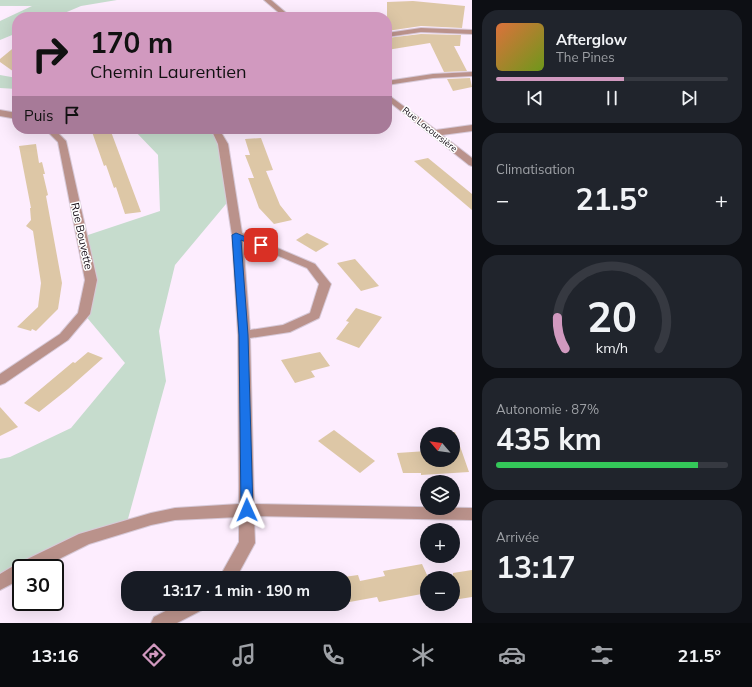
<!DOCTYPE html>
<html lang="fr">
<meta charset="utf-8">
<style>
body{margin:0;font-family:Mulish,sans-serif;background:#20242c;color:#f1f3f6;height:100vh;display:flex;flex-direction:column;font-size:15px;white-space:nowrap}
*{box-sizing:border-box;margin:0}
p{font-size:13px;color:#9ea1a6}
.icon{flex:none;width:22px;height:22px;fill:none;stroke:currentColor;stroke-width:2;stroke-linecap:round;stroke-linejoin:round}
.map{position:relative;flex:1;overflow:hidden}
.panel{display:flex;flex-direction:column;gap:10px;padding:10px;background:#0d0f14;width:280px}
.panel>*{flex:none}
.banner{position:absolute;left:12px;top:12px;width:380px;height:122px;border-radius:16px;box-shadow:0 4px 16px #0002;background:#d199bf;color:#111;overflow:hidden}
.needle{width:26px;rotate:298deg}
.controls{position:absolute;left:420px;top:427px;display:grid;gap:8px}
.controls a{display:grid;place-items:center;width:40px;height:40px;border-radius:50%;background:#171b24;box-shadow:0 4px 16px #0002;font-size:20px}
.speed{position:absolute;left:12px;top:559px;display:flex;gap:8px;font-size:20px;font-weight:700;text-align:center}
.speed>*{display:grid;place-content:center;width:52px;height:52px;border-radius:50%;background:#171b24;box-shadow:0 4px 16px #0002;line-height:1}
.speed .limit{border:2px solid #111;border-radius:6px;background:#fff;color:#111}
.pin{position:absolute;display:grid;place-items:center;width:34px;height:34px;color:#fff;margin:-17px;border-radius:8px;box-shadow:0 2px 6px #0006}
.me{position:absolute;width:44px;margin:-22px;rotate:359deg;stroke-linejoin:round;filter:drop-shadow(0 0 3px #0008)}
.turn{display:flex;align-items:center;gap:14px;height:84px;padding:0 12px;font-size:18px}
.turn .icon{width:52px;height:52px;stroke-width:2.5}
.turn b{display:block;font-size:28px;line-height:34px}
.then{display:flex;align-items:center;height:38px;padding:0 12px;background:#0003;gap:8px;font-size:15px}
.big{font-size:30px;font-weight:700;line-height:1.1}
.panel .card{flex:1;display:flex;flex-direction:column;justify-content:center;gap:6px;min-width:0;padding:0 14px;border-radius:16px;background:#20242c}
.panel .dial{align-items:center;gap:0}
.dial svg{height:104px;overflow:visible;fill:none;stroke:#363941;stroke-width:7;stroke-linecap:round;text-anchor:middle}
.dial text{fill:#f1f3f6;stroke:none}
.song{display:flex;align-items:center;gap:12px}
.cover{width:48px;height:48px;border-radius:6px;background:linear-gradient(135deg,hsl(20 70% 55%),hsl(80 70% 35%))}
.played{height:4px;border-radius:2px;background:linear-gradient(90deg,#d199bf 55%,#363941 55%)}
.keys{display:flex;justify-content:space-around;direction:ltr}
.heat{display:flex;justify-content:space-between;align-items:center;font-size:22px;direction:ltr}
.charge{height:6px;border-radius:3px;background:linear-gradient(90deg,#34c759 87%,#363941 0)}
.trip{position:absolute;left:121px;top:571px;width:230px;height:40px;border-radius:16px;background:#171b24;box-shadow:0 4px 16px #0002;font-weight:700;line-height:40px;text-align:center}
.tabs{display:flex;height:64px;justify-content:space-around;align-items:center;background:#090b0e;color:#9ea1a6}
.tabs .icon{width:28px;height:28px}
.tabs .current{color:#d199bf}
.tabs b{font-size:18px;color:#f1f3f6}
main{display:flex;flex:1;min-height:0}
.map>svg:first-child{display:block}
.green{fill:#c6dccd}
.building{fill:#ddc7a6}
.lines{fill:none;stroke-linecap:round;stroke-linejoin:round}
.minor-casing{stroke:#d7c9d8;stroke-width:2}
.minor{fill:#ba928b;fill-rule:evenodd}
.route{fill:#1a73e8;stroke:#114b97}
.labels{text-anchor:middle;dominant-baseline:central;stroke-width:3;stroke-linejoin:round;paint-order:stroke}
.far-street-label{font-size:9px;fill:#110912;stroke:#fff}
.street-label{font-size:11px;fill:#110912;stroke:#fff}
</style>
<main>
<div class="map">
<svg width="472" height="623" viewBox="0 0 472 623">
<rect width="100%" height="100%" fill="#fdedfe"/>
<g class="green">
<polygon points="0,0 117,0 81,6 55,17 17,17 17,33 0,40 0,21 32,6 0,6"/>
<polygon points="0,75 17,78 17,89 0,88"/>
<polygon points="136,129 215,129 231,198 175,265 159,331 166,381 126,526 21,568 0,583 0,459 10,457 71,428 125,363 84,314 91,280 82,237 160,211 158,155 135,131"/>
</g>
<g class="building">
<polygon points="413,1 465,6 462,28 421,26 387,31 387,2"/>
<polygon points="421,34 461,35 460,46 454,46 467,71 444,72 430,43 387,50 387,38"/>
<polygon points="17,45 17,74 0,62 0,59"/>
<polygon points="470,78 472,87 453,91 447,79"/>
<polygon points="91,129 110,129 141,212 125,214 116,187 114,188 106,165 104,166"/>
<polygon points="261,138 273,170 266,171 280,205 292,220 274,224 259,208 248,178 254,178 245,155 250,155 245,139"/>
<polygon points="36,144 39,163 42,162 45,174 43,174 48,195 46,196 62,283 58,309 36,331 32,329 31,331 17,327 38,307 41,283 33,231 26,226 31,220 30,208 31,208 19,146"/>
<polygon points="428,158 472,194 472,210 414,161"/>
<polygon points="307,233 329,244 316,252 296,240"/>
<polygon points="355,259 379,286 361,291 337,263"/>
<polygon points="356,308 382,317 359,348 336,339 349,322 346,321"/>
<polygon points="88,352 103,358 68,389 39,412 24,403 73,362 75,363"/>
<polygon points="320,352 330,366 311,371 315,377 295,383 281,360"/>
<polygon points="0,407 18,427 0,436"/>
<polygon points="334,430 375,461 360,473 318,441"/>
<polygon points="453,432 455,432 469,472 421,475 421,473 403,473 397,453 427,451 427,460 453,460"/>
<polygon points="422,564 427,575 427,593 379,602 377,597 344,603 344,577 358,575 360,581 385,576 383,571"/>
<polygon points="472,570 472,597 453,600 453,573"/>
</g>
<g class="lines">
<g class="minor-casing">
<g id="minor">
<polygon points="264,0 271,0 291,17 284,17"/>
<polygon points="421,28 472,30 472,34 421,32 387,37 387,33"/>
<polygon points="472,72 472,76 433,78 387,85 387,81 433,74"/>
<polygon points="387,94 436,130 472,125 472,131 442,135 472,158 472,166 469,165 387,100"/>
<polygon points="0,110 17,113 17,119 0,116"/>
<polygon points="45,129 54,129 66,141 97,280 90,314 68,340 5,383 0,385 0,374 60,334 78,313 85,280 58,142"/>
<path d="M211,129H219L228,144L242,233L315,264L331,284L319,318L290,332L250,338L254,504L472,508V520L254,516L255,543L236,578H219L239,542V517L175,520L151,525L89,544L41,568H21V579L0,590V574L15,565L79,534L151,513L175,508L239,504L238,335L232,235L218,144ZM243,241L307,268L319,284L310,313L283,325L250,330Z"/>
<polygon points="179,604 205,604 202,610 177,623 151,623 154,617"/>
</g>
</g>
<use href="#minor" class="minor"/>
</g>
<polygon class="route" points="236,233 265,245 261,248 241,240 248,335 253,510 251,513 247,515 243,513 241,510 239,335 232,235"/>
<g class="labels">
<g class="far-street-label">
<text transform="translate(430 129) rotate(38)">Rue Lacoursière</text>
</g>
<g class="street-label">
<text transform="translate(82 236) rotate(78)">Rue Bouvette</text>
</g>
</g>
</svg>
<div class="controls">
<a><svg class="needle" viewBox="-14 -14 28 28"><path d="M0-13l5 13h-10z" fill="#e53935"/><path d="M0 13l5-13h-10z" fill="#9ea1a6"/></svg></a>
<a><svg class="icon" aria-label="layers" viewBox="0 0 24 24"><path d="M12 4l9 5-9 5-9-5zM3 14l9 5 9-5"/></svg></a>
<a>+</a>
<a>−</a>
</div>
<div class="speed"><div class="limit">30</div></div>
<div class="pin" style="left:261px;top:245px;background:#d93025"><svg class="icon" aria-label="arrive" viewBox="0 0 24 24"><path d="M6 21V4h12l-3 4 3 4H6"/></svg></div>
<svg class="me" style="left:247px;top:510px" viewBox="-20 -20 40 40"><path d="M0-17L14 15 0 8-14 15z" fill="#1a73e8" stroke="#fff" stroke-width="4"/></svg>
<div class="trip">13:17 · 1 min · 190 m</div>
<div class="banner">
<div class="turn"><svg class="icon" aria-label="right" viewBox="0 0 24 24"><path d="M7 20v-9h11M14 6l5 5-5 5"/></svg><div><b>170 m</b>Chemin Laurentien</div></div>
<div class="then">Puis<svg class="icon" aria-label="arrive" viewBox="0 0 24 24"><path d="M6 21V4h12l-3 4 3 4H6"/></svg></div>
</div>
</div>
<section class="panel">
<div class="card">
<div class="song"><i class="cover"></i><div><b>Afterglow</b><p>The Pines</p></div></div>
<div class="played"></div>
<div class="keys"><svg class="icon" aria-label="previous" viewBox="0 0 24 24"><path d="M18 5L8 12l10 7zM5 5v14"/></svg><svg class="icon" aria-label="pause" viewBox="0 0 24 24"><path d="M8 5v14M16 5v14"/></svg><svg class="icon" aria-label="next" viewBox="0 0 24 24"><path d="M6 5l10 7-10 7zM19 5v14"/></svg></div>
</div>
<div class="card"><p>Climatisation</p>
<div class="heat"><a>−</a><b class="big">21.5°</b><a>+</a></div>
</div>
<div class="card dial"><svg viewBox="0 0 100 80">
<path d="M14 69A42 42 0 1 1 86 69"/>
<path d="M14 69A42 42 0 0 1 8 45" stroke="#d199bf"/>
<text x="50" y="56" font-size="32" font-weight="700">20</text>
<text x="50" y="72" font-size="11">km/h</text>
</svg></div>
<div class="card"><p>Autonomie · 87%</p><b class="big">435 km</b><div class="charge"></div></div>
<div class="card"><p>Arrivée</p><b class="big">13:17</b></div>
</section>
</main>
<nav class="tabs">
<b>13:16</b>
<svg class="icon current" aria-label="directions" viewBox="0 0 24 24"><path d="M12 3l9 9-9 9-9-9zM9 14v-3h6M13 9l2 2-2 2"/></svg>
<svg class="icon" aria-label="music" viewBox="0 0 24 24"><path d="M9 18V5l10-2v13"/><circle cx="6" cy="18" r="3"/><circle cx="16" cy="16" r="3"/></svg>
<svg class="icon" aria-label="phone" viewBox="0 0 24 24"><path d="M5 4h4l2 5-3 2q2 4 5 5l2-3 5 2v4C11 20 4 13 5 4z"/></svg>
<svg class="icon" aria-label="climate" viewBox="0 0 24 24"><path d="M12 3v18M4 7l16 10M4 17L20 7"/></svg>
<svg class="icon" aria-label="car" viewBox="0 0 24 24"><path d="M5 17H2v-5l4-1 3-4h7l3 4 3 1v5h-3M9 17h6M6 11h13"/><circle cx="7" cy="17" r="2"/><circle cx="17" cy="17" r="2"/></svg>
<svg class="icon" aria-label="filters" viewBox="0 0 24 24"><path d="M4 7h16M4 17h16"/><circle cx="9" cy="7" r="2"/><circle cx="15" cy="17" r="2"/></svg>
<b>21.5°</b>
</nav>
